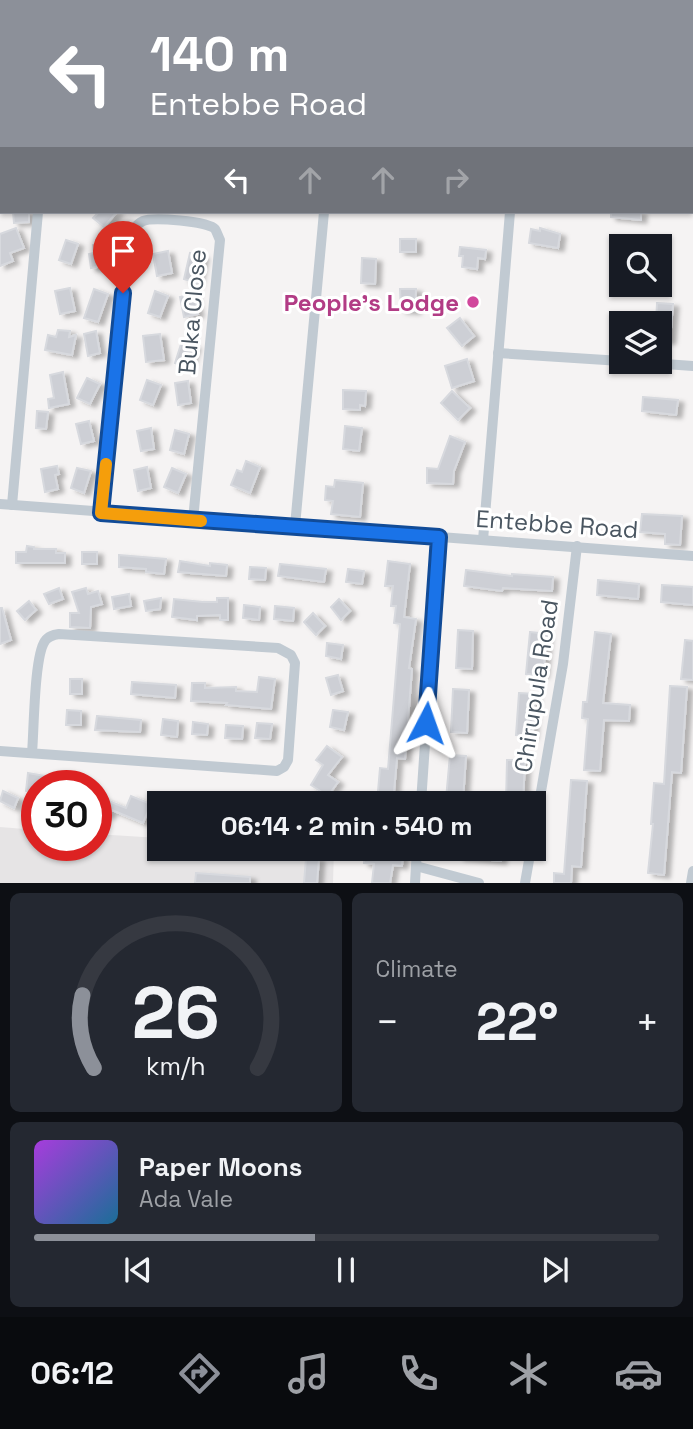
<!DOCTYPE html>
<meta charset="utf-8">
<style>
body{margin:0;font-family:"Space Grotesk",sans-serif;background:#242831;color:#f1f3f6;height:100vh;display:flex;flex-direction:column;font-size:26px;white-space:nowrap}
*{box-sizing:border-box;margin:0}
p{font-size:23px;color:#9ea1a6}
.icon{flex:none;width:38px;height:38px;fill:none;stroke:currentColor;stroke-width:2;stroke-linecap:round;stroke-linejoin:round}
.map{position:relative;height:883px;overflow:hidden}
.side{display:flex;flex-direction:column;gap:10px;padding:10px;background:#0d0f14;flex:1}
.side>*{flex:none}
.hud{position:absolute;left:0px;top:0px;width:693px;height:214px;box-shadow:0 2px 5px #0004;background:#8c9099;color:#fff;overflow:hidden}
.controls{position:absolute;left:609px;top:234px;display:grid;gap:14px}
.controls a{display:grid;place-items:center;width:63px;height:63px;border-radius:0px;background:#171b24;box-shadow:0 2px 5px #0004;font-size:35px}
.speed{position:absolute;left:21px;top:770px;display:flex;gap:14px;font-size:35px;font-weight:700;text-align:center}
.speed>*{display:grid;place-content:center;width:91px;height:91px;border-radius:50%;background:#171b24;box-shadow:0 2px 5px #0004;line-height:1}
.speed .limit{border:10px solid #d22;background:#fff;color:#111}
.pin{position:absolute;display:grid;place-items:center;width:60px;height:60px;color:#fff;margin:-72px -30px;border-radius:50% 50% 50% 0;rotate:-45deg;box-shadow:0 0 7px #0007}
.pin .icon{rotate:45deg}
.me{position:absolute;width:77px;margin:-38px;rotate:4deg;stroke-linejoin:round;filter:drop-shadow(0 0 5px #0008)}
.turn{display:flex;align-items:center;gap:24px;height:147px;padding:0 35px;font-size:32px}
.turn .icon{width:91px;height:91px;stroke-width:2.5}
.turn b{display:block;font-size:49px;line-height:60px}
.lanes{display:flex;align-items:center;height:66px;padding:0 35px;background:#0003;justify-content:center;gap:35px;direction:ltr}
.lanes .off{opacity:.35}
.big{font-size:52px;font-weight:700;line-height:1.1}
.side .tile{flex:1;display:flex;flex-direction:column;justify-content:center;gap:10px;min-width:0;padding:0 24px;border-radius:10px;background:#242831}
.side .dial{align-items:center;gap:0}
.dial svg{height:182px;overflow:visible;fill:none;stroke:#363941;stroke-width:7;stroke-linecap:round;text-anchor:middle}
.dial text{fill:#f1f3f6;stroke:none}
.song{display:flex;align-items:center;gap:21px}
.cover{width:84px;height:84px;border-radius:10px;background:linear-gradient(135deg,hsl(280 70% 55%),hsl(200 70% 35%))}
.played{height:7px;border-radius:4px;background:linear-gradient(90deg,#8c9099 45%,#363941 45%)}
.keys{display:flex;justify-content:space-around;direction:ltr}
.heat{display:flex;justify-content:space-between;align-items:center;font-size:38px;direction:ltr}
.side .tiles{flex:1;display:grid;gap:10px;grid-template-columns:1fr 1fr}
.tile:last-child{grid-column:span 2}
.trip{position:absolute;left:147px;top:791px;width:399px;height:70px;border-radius:0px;background:#171b24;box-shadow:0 2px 5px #0004;font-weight:700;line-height:70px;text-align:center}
.dock{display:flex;height:112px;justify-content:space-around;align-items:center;background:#090b0e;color:#9ea1a6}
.dock .icon{width:49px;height:49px}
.dock .active{color:#8c9099}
.dock b{font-size:32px;color:#f1f3f6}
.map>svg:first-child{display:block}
.education{fill:#e6e4e5}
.building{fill:#cdcfd5;stroke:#d7d9de;stroke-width:2;filter:url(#shadow)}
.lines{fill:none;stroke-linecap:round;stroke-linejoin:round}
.minor{stroke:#c1cad2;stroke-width:10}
.route-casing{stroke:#114b97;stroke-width:18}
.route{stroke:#1a73e8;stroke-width:12}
.slow{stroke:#f59e0b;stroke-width:12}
.hotel-dot{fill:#d1479c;stroke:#fff;stroke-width:2.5}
.labels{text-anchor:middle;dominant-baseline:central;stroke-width:6;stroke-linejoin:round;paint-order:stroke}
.hotel-label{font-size:24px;font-weight:bold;fill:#b23c85;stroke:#fff;text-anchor:end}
.street-label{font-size:24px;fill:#4a5661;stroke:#fff}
</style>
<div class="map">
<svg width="693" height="883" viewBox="0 0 693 883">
<defs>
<filter id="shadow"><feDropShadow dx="5.5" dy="3" stdDeviation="2" flood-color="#0004"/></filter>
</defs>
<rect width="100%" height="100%" fill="#f5f3f3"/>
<polygon class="education" points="0,827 37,830 37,845 96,845 96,834 159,838 159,849 334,849 333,883 0,883"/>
<g class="building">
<polygon points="13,212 29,212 29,222 14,223"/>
<polygon points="99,212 117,212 104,227 93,218"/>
<polygon points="611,212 641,212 641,220 611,217"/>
<polygon points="16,228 24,248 10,253 13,261 0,266 0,234"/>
<polygon points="540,228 560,234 558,248 529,243 531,229 540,231"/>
<rect x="400" y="239" width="16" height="13"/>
<polygon points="66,240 78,244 71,264 59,260"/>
<polygon points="105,242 109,265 91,268 89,254 94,253 93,245"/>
<polygon points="460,247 486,250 485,259 478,258 477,269 462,267 463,256 459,256"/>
<polygon points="168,251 172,273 157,276 153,254"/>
<polygon points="190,253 203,256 197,283 184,279"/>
<polygon points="362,258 376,259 375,284 361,283"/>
<polygon points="70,288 75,311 60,314 55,291"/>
<polygon points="94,289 108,294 98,322 84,318"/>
<polygon points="400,289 416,289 415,311 401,310"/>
<polygon points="155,291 168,296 160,317 148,313"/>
<polygon points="194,294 198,314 184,317 180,297"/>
<polygon points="657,303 673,304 670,341 660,340 660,324 656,324"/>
<polygon points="460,318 474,336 462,346 447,328"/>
<polygon points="58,330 70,331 69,337 76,335 72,355 45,350 48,335 56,337"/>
<polygon points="96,331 100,353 88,356 84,334"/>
<polygon points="160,334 164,360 146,362 143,336"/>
<polygon points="182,341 195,346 188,367 175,363"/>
<polygon points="467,359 474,381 452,388 445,366"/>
<polygon points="63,372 69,404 49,408 48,399 54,398 50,375"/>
<polygon points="87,378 100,384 90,404 77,398"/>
<polygon points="147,380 161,385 153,405 140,400"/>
<polygon points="188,381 191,403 178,405 175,383"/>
<polygon points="343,390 366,391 365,406 360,405 360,410 343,409"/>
<polygon points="452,391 470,408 458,420 441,403"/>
<polygon points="643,397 678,400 676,415 642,411"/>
<polygon points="37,411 48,412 46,429 36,428"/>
<polygon points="89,421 94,441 81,444 76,424"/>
<polygon points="345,426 362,428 359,451 343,449"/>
<polygon points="151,428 154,449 141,451 137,431"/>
<polygon points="175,430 189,434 184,454 170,450"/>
<polygon points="450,436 465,442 454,471 453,484 427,483 427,468 438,469"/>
<polygon points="246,461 260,467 250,493 231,485 237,470 242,472"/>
<polygon points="57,466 59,474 55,475 58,489 45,492 41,469"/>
<polygon points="147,467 151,488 138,491 134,470"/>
<polygon points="77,468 91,471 84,493 71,488"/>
<polygon points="172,468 186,474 178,493 164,487"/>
<polygon points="335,480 363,483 360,517 331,514 333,501 325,500 326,486 334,487"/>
<polygon points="642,514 682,516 680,545 665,544 665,534 640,532"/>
<polygon points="27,546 34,547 34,549 56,549 56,553 65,553 65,563 16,563 16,552 26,552"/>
<rect x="82" y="552" width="15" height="12"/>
<polygon points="119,555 166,559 164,574 146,572 146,569 119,567"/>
<polygon points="180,561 210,566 210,563 227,565 226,576 178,572"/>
<polygon points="388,561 410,564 404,617 416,619 409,668 412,669 405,759 397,758 393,803 377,803 380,768 388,769 400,624 394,623 396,606 391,606 393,586 385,586"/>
<polygon points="280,564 326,569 324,582 278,576"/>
<polygon points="250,567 266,568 265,580 249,579"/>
<polygon points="348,569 364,571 362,584 346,582"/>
<polygon points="466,570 512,576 512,574 553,577 552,591 503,588 502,591 464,586"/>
<polygon points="598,580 639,584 638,599 597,595"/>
<polygon points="662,585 693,587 693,605 661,602"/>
<polygon points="59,588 63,599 49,604 44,594"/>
<polygon points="86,588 88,594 98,591 102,604 91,607 90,628 70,627 70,613 79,613 72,592"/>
<polygon points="129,594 131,606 114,609 112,597"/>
<polygon points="161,598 160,609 146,611 144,601"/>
<polygon points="217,598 228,598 228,620 220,620 220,615 197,616 197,620 172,617 174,599 203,602 217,602"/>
<polygon points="339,599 350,611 341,620 331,607"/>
<polygon points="29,601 36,610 25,620 17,611"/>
<polygon points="244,605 260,607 259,620 243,618"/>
<polygon points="275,606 294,608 293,621 274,619"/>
<polygon points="0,608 2,608 11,640 0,644"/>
<polygon points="313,613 325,626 316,635 304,622"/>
<polygon points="458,630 473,631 472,669 456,668"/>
<polygon points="530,632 547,634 543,675 526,674"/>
<polygon points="595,632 611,634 603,703 630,705 629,721 604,720 600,771 584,770 588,719 582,718 583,702 587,702"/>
<polygon points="685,640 693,641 693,680 681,679"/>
<polygon points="327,643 343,645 341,659 326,656"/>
<polygon points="338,675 343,691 331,695 326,678"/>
<polygon points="259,677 275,679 271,709 226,705 227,703 191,701 192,683 205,683 205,688 236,687 236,691 257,692"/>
<rect x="70" y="679" width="12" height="15"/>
<polygon points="132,682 176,685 175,698 131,694"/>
<polygon points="670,686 687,687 681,773 672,772 664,875 648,873 653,824 651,824 654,783 664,784"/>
<polygon points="453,689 469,690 467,733 451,732"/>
<polygon points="519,693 535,694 532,736 516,735"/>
<polygon points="67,710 81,711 81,725 66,725"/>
<polygon points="333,710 348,712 344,730 330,727"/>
<polygon points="97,716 141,720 140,732 95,730"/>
<polygon points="163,719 178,721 177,737 161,735"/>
<polygon points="193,722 208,724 207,735 192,734"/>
<polygon points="257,723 272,724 270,739 255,738"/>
<polygon points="226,725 243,726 242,739 225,738"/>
<polygon points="327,746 342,757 328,775 338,782 328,796 311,785 323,765 316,760"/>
<polygon points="450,755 466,756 463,800 446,799"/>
<polygon points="507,760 525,760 523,803 506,803"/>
<polygon points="28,773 51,777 50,786 37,786 37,793 26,791"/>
<polygon points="571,780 587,781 581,867 572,866 571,883 554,883 554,873 564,874"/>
<polygon points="3,791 18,798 14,808 0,801"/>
<polygon points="96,796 126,808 131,796 151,804 143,823 112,810 109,816 96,810"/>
<polygon points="365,849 403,849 402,866 393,865 390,883 372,883 374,864 364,863"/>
<polygon points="459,849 502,849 501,861 459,857"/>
<polygon points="306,858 319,859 317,883 304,883"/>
<polygon points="196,873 250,877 250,883 195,883"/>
</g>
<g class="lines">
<g class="minor">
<polyline points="148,2 149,0"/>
<polyline points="342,2 342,0"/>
<polyline points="528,2 528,0"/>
<polyline points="691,15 693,15"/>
<polyline points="0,115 2,116"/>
<polyline points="691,165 693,165"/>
<polyline points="498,353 621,361"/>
<polyline points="637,362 693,366"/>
<polyline points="0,504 693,556"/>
<polyline points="12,505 38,212"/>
<path d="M101,513L129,239C132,231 135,225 143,221C153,217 208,221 215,229C217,232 218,236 220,240L193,520"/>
<polyline points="295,526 324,212"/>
<polyline points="483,540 510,212"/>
<path d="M0,751L277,771L284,767L288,760L295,663L291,655L278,648L59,634C53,635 48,636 45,641C34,656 34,732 32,753"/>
<polyline points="421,803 439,537"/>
<polyline points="534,832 563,664 577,546"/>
<polyline points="416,866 479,883"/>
<polyline points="415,883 417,849"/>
<polyline points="525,883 531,849"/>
<polyline points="691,883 693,871"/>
</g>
</g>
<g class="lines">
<g class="route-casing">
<polyline id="route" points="123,293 101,513 439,537 426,723"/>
</g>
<use href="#route" class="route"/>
<polyline class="slow" points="106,464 101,513 201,521"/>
</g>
<circle class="hotel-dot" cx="473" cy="302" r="7"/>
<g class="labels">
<g class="hotel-label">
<text x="459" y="302">People's Lodge</text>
</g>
<g class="street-label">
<text transform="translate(192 312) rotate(-85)">Buka Close</text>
<text transform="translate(557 524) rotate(4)">Entebbe Road</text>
<text transform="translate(536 686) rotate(-81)">Chirupula Road</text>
</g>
</g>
</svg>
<div class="controls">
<a><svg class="icon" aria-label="search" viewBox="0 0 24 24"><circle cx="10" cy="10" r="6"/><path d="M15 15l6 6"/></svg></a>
<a><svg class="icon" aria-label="layers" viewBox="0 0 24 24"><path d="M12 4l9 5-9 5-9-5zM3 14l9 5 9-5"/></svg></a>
</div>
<div class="speed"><div class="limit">30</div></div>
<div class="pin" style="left:123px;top:293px;background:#d93025"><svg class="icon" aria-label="arrive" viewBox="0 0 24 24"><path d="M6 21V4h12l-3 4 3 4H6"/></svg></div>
<svg class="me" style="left:426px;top:723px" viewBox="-20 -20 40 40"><path d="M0-17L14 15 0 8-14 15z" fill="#1a73e8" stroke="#fff" stroke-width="4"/></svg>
<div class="trip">06:14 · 2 min · 540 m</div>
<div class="hud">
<div class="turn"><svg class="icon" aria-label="left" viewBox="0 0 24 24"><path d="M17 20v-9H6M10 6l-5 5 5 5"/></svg><div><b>140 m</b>Entebbe Road</div></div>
<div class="lanes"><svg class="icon" aria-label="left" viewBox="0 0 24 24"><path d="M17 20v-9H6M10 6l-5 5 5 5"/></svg><svg class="icon off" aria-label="ahead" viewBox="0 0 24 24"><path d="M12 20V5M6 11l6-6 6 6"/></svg><svg class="icon off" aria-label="ahead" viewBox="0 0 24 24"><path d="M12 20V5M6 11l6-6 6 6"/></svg><svg class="icon off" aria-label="right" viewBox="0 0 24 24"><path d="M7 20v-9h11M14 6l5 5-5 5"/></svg></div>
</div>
</div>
<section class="side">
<div class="tiles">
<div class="tile dial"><svg viewBox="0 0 100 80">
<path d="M14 69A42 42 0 1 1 86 69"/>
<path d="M14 69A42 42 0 0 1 9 37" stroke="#8c9099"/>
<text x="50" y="56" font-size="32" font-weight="700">26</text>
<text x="50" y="72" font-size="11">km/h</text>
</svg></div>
<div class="tile"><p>Climate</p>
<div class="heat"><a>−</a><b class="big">22°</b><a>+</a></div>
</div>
<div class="tile">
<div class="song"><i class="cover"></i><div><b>Paper Moons</b><p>Ada Vale</p></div></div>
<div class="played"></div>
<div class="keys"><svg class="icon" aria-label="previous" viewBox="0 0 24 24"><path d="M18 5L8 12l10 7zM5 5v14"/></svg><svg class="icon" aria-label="pause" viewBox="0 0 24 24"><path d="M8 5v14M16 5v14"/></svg><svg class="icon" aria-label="next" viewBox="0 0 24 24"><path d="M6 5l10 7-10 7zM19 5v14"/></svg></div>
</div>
</div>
</section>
<nav class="dock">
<b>06:12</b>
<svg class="icon active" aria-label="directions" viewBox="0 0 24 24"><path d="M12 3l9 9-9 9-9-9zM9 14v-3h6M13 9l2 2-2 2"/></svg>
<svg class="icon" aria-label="music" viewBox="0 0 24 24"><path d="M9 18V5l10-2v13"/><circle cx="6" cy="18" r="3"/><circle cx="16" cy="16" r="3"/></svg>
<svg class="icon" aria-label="phone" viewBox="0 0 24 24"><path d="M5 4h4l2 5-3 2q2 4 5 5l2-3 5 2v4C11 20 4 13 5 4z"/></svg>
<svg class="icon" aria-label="climate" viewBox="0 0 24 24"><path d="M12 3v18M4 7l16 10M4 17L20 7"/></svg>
<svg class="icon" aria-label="car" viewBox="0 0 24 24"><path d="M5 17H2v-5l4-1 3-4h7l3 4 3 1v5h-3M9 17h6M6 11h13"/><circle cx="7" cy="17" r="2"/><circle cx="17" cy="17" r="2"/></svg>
</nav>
